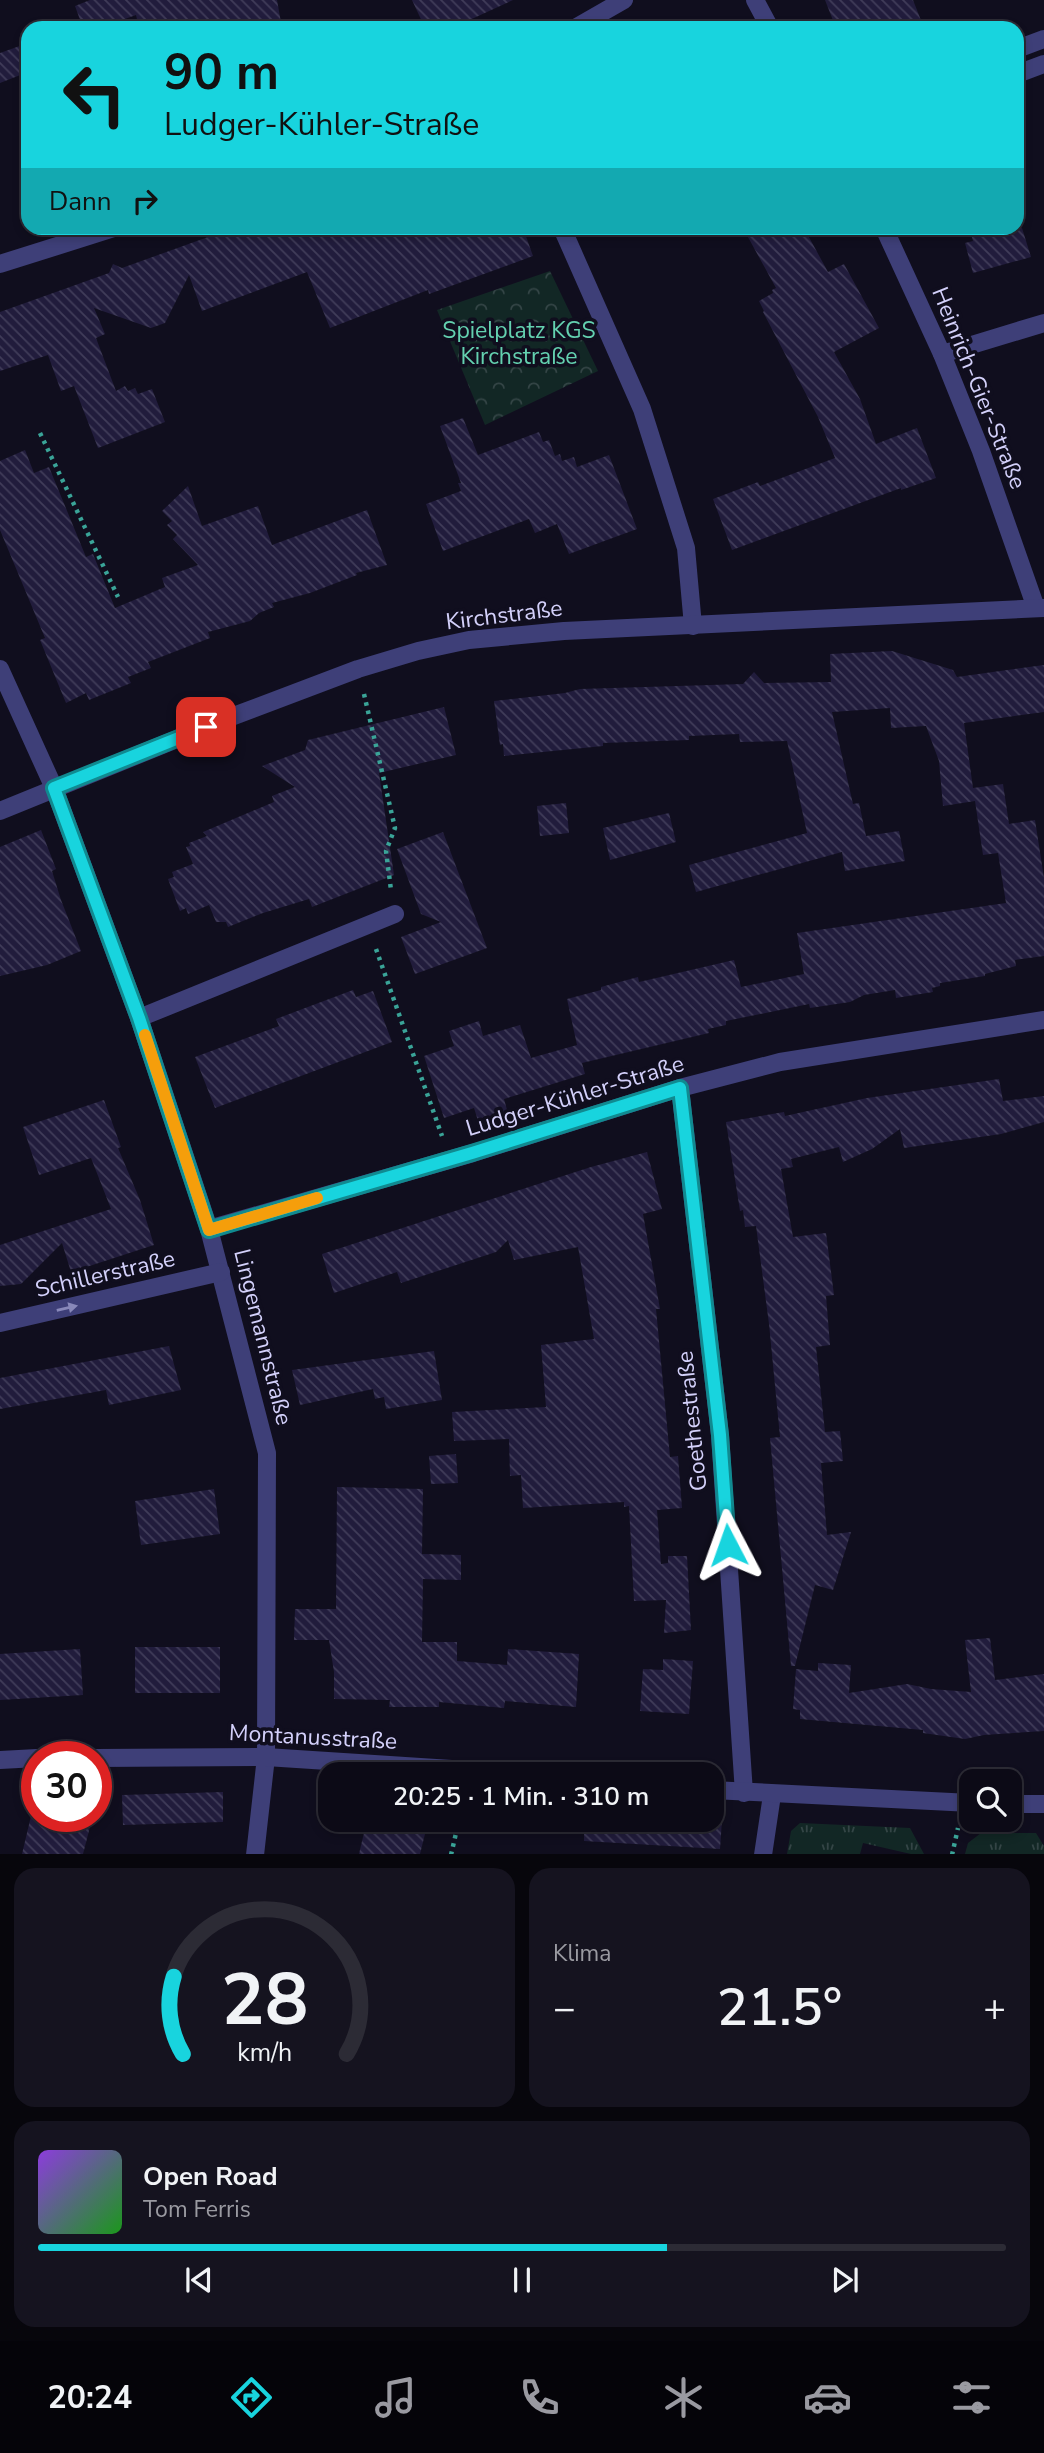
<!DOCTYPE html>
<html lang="de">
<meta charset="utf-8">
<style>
body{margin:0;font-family:"Nunito Sans",sans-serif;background:#15131f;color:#f1f3f6;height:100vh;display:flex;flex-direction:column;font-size:26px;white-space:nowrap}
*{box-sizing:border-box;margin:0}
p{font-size:23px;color:#9a9aa1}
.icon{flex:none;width:38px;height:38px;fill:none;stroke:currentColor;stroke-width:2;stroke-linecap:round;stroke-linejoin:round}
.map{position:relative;height:1854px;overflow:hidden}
.details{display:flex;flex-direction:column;gap:14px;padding:14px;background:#07060c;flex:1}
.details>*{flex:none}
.hud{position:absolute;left:21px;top:21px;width:1003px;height:214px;border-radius:21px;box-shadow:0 4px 10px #0003,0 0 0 2px #2c2b35;background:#18d4de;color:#111;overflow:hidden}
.controls{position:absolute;left:959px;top:1769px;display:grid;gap:14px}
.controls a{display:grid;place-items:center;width:63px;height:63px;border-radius:14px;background:#0c0a16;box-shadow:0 4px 10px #0003,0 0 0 2px #2c2b35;font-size:35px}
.speed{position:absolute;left:21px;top:1741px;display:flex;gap:14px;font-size:35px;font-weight:700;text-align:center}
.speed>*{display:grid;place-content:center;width:91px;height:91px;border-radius:50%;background:#0c0a16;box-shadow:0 4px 10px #0003,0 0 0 2px #2c2b35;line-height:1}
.speed .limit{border:10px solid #d22;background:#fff;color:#111}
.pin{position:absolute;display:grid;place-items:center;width:60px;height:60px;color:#fff;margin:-30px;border-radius:14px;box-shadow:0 4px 10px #0006}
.me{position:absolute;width:77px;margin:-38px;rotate:356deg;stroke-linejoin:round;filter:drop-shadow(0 0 5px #0008)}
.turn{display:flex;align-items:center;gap:24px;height:147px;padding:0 28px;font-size:32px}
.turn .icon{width:91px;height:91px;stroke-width:2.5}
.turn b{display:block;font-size:49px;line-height:60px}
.then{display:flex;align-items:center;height:66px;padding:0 28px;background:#0003;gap:14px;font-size:26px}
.big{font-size:52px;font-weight:600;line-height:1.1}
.details .widget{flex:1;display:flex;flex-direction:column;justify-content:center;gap:10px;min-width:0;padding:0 24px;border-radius:21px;background:#15131f}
.details .dial{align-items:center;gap:0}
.dial svg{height:182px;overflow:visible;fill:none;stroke:#2c2b35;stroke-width:7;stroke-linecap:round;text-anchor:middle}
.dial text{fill:#f1f3f6;stroke:none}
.song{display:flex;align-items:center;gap:21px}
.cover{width:84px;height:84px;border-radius:10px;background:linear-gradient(135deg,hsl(270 70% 55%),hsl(120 70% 35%))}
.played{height:7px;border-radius:4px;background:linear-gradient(90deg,#18d4de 65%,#2c2b35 65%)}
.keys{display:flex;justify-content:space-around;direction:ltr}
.heat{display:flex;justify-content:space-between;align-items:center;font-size:38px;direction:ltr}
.details .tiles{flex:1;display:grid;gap:14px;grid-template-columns:1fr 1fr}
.widget:last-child{grid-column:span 2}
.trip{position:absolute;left:318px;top:1762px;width:406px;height:70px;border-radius:21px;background:#0c0a16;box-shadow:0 4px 10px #0003,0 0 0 2px #2c2b35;font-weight:600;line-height:70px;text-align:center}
.tabs{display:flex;height:112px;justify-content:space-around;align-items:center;background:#050409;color:#9a9aa1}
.tabs .icon{width:49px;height:49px}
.tabs .selected{color:#18d4de}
.tabs b{font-size:32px;color:#f1f3f6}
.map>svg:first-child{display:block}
.grass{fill:url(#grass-tufts)}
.park{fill:url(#park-crowns)}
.building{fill:url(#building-back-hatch)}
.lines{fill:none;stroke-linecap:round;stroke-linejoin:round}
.path{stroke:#3aa498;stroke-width:4.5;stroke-dasharray:3.5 5;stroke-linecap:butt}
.service{stroke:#3e3f78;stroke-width:18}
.minor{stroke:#3e3f78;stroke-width:18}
.tertiary{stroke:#3e3f78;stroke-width:18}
.oneway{fill:#8888b9}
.route-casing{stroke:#108a90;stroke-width:18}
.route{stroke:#18d4de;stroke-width:12}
.slow{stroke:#f59e0b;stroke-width:12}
.labels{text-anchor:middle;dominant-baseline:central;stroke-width:7;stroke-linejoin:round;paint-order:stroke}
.park-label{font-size:23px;fill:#64d1b0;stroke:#100e1e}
.street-label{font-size:23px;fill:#d3d0fa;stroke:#100e1e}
</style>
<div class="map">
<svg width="1044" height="1855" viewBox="0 0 1044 1855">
<defs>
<pattern id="grass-tufts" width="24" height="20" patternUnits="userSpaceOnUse" patternTransform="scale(1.75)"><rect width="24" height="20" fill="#122725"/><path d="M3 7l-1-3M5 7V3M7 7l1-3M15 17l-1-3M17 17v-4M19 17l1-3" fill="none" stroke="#344546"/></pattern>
<pattern id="park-crowns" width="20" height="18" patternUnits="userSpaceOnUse" patternTransform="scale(1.75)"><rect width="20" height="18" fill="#122725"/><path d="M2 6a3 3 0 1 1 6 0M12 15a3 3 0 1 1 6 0" fill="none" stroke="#344546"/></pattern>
<pattern id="building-back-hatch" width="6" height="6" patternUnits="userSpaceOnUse" patternTransform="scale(1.75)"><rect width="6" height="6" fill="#211c3c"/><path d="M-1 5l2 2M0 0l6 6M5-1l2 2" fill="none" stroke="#403c59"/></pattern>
</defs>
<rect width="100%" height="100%" fill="#100e1e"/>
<g class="grass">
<polygon points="800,1823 910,1828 924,1854 911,1854 863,1843 860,1854 787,1854 791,1831"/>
<polygon points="981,1833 1036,1833 1044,1846 1044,1854 965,1854 968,1843"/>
</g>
<polygon class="park" points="550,271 598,371 485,425 437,310"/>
<g class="building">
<polygon points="90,0 277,0 282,28 158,28 157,25 139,28 136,15 100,28 83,28 75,6"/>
<polygon points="412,0 513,0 452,28 425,28"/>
<polygon points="825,0 913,0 924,28 836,28"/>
<polygon points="28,43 28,72 0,83 0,53"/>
<polygon points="233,228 523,228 533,256 429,294 428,290 330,328 307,272 202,311 189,275 165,323 151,328 94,308 105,334 96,338 116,391 125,386 128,391 135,388 138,394 152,389 165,422 98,448 74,386 61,391 48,355 0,371 0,312 109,273 113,264 122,268"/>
<polygon points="743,228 804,228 828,272 844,264 879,328 834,352 860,399 876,444 917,428 936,478 901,490 901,488 732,550 713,499 758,482 760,486 835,458 818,417 763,312 764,311 759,301 773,293 772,290 776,288"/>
<polygon points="969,228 1022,228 1031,257 973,273 965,243 973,241"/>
<polygon points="463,418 478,455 539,432 543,442 549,440 555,456 560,454 562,461 574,457 577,467 609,455 637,529 569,554 557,524 535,533 529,519 443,551 426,504 461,491 458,483 461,483 440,426"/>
<polygon points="25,450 34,473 49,467 86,557 93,554 115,608 165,587 162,578 198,565 173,539 177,535 167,525 172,521 162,511 188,486 202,526 258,506 272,545 367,510 387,565 356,573 357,575 310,593 272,603 274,607 259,613 250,621 208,632 210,638 148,662 151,668 128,677 131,683 89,700 86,693 66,703 40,640 45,638 0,530 0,461"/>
<polygon points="892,651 953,670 957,677 1044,665 1044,712 964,723 973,788 1003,784 1009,824 1035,820 1044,878 1044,956 1015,960 1016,966 985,974 985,976 940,983 940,986 932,988 933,992 896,998 895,990 864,995 850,1002 810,1008 809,1004 726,1021 726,1025 708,1029 709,1033 582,1063 585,1074 504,1099 509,1117 480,1127 474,1108 444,1118 424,1056 454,1046 449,1031 479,1021 483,1036 520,1025 531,1058 577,1045 567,999 601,990 601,987 638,977 639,982 734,960 741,987 804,974 797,933 1006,903 998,853 983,855 975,801 943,806 939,761 926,726 891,728 890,708 832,712 853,804 859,803 866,836 899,831 905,861 845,871 842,852 696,892 689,865 807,833 787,741 740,742 739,734 689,736 689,740 603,743 603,746 504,756 503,744 500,745 494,701 565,693 580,689 743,684 754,672 764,683 831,682 830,654"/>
<polygon points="444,707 456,755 379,773 394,875 312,907 309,899 263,913 228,927 226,922 216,922 209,905 188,914 186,908 180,911 168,879 174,877 172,872 193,864 186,847 190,846 189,843 207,836 203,832 274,802 272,796 295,787 262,766 305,750 308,740"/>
<polygon points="566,803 569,833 540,836 537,806"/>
<polygon points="669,813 676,842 610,860 603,828"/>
<polygon points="41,830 56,869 52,871 61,900 81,951 47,965 0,976 0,847"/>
<polygon points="443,832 487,948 415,974 401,937 441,922 421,914 397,849"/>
<polygon points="353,990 356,997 373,991 392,1042 215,1108 195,1057 279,1026 276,1019"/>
<polygon points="999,1079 1003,1101 1044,1096 1044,1122 1001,1134 904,1148 900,1129 872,1149 843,1162 839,1147 791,1159 793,1167 781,1169 793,1237 826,1233 834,1295 826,1296 830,1345 816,1347 825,1432 840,1431 843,1461 821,1463 827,1535 851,1532 833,1590 815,1585 795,1666 791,1666 770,1438 780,1437 769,1324 756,1226 745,1227 743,1210 740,1211 726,1122 784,1112 785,1116 867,1098"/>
<polygon points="104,1100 121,1147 118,1148 140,1200 154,1245 71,1272 62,1243 21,1284 0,1286 0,1245 111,1209 91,1158 39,1175 23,1127"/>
<polygon points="647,1152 662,1209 643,1214 660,1309 656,1309 670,1457 678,1456 682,1508 657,1510 661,1564 668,1563 668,1556 687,1556 691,1630 664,1633 666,1600 634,1601 629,1506 624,1507 624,1502 523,1508 521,1475 510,1476 509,1439 454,1441 452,1412 546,1407 541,1345 594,1339 578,1247 514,1260 508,1240 496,1252 401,1283 397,1272 334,1293 322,1254 591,1167"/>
<polygon points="169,1346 181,1390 109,1405 106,1390 0,1409 0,1378"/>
<polygon points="434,1351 442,1400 386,1409 384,1397 375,1399 373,1389 300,1405 292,1370"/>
<polygon points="456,1454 458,1483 431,1484 429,1456"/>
<polygon points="337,1487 423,1489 422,1554 461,1555 461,1580 423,1579 422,1642 457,1642 457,1661 507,1665 508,1649 579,1654 576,1707 505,1701 504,1708 439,1702 439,1707 389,1707 390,1700 334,1699 334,1672 329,1640 294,1640 295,1609 336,1609"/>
<polygon points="214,1489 220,1534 141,1545 135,1501"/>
<polygon points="990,1638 995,1680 1044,1674 1044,1731 984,1735 965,1739 923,1733 923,1730 800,1719 800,1710 793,1709 796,1669 818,1671 818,1663 851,1665 849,1693 907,1684 931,1689 971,1692 965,1640"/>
<rect x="135" y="1647" width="85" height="46"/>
<polygon points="80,1649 83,1695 0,1700 0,1654"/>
<polygon points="663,1659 693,1661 689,1714 640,1711 643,1669 663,1670"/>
<polygon points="223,1792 223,1822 123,1825 122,1795"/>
<polygon points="31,1816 64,1816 91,1823 83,1854 22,1854"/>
<polygon points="367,1820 400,1820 427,1826 420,1854 359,1854"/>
<polygon points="584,1820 722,1820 720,1849 584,1841"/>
</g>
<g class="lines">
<g class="path">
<polyline points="40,433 118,597"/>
<polyline points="364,694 395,828 386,851 391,890"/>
<polyline points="376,949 442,1136"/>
<polyline points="451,1855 459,1820"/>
<polyline points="952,1855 958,1828"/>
</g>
<g class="service">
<polyline points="1017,49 1044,39"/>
<polyline points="1017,74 1044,64"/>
<polyline points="562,228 642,409 686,548 693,626"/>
<polyline points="942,354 1044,323"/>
<polyline points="139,1018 395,914"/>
</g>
<g class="minor">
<polyline points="755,0 770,28"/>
<polyline points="575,28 624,0"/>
<polyline points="884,228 942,354 981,451 1036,608"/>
<polyline points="0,264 114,228"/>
<polyline points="0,669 54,788 139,1018 209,1229 267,1453 266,1757 255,1855"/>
<polyline points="680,1088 720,1435 744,1793"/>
<polyline points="209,1229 473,1153 680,1088 780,1062 1044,1020"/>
<polyline points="0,1323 221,1272"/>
<polyline points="763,1855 772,1795"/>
</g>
<g class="tertiary">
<polyline points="0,811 231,717 358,669 418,651 469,640 564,631 1044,608"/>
<polyline points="96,1758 266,1757 527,1774"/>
<polyline points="0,1760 37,1758"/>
<polyline points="712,1790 971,1803"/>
<polyline points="1010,1804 1044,1804"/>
</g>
</g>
<defs><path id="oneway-solid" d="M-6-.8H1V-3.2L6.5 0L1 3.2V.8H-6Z" transform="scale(1.75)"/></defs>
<use class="oneway" href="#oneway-solid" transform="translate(67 1308) rotate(-13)"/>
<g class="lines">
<g class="route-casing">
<polyline id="route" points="206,727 54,788 139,1018 209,1230 472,1153 680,1088 720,1435 728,1545"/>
</g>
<use href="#route" class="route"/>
<polyline class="slow" points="145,1035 209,1230 317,1198"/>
</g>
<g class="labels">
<g class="park-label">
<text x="519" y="330">Spielplatz KGS<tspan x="519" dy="26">Kirchstraße</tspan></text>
</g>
<g class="street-label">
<text transform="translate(979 388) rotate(68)">Heinrich-Gier-Straße</text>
<text transform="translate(504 615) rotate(-7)">Kirchstraße</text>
<text transform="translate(575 1096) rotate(-17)">Ludger-Kühler-Straße</text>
<text transform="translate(105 1274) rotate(-13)">Schillerstraße</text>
<text transform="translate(263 1337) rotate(76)">Lingemannstraße</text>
<text transform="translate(692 1421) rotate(-96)">Goethestraße</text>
<text transform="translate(313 1737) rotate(3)">Montanusstraße</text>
</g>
</g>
</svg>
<div class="controls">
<a><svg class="icon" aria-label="search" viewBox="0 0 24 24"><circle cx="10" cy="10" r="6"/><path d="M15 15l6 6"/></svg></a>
</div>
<div class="speed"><div class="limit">30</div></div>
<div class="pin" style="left:206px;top:727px;background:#d93025"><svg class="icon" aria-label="arrive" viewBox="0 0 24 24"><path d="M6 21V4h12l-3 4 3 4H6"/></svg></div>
<svg class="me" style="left:728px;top:1545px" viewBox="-20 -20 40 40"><path d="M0-17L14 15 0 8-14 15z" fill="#18d4de" stroke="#fff" stroke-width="4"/></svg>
<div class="trip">20:25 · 1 Min. · 310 m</div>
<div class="hud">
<div class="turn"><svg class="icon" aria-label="left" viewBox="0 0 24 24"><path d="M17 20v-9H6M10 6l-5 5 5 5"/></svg><div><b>90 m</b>Ludger-Kühler-Straße</div></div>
<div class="then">Dann<svg class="icon" aria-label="right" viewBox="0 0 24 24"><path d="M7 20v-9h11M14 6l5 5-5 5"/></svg></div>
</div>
</div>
<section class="details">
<div class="tiles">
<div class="widget dial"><svg viewBox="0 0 100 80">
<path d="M14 69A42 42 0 1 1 86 69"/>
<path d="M14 69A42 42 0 0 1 10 35" stroke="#18d4de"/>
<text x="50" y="56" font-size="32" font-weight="700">28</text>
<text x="50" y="72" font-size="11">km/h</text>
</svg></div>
<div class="widget"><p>Klima</p>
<div class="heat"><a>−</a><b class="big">21.5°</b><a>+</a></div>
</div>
<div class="widget">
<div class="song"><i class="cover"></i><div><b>Open Road</b><p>Tom Ferris</p></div></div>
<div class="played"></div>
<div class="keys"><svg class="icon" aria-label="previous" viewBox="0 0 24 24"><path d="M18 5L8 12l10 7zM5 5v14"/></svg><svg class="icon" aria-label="pause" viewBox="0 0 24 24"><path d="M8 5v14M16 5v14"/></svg><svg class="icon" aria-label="next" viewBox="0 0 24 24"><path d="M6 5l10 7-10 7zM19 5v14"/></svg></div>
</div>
</div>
</section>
<nav class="tabs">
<b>20:24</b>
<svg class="icon selected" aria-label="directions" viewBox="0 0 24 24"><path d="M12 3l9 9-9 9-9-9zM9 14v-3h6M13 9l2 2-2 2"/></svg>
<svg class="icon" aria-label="music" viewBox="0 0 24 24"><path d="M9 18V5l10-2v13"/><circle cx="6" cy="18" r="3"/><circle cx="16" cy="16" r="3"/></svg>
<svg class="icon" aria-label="phone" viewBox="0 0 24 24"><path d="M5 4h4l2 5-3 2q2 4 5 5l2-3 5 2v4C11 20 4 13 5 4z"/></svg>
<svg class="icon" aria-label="climate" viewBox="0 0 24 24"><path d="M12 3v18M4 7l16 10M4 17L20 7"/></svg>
<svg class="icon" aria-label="car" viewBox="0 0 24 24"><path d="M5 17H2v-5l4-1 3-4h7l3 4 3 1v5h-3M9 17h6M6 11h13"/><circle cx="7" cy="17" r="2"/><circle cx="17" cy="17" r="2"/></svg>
<svg class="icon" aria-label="filters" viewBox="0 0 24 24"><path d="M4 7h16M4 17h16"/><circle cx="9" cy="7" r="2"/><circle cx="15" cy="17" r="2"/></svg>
</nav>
